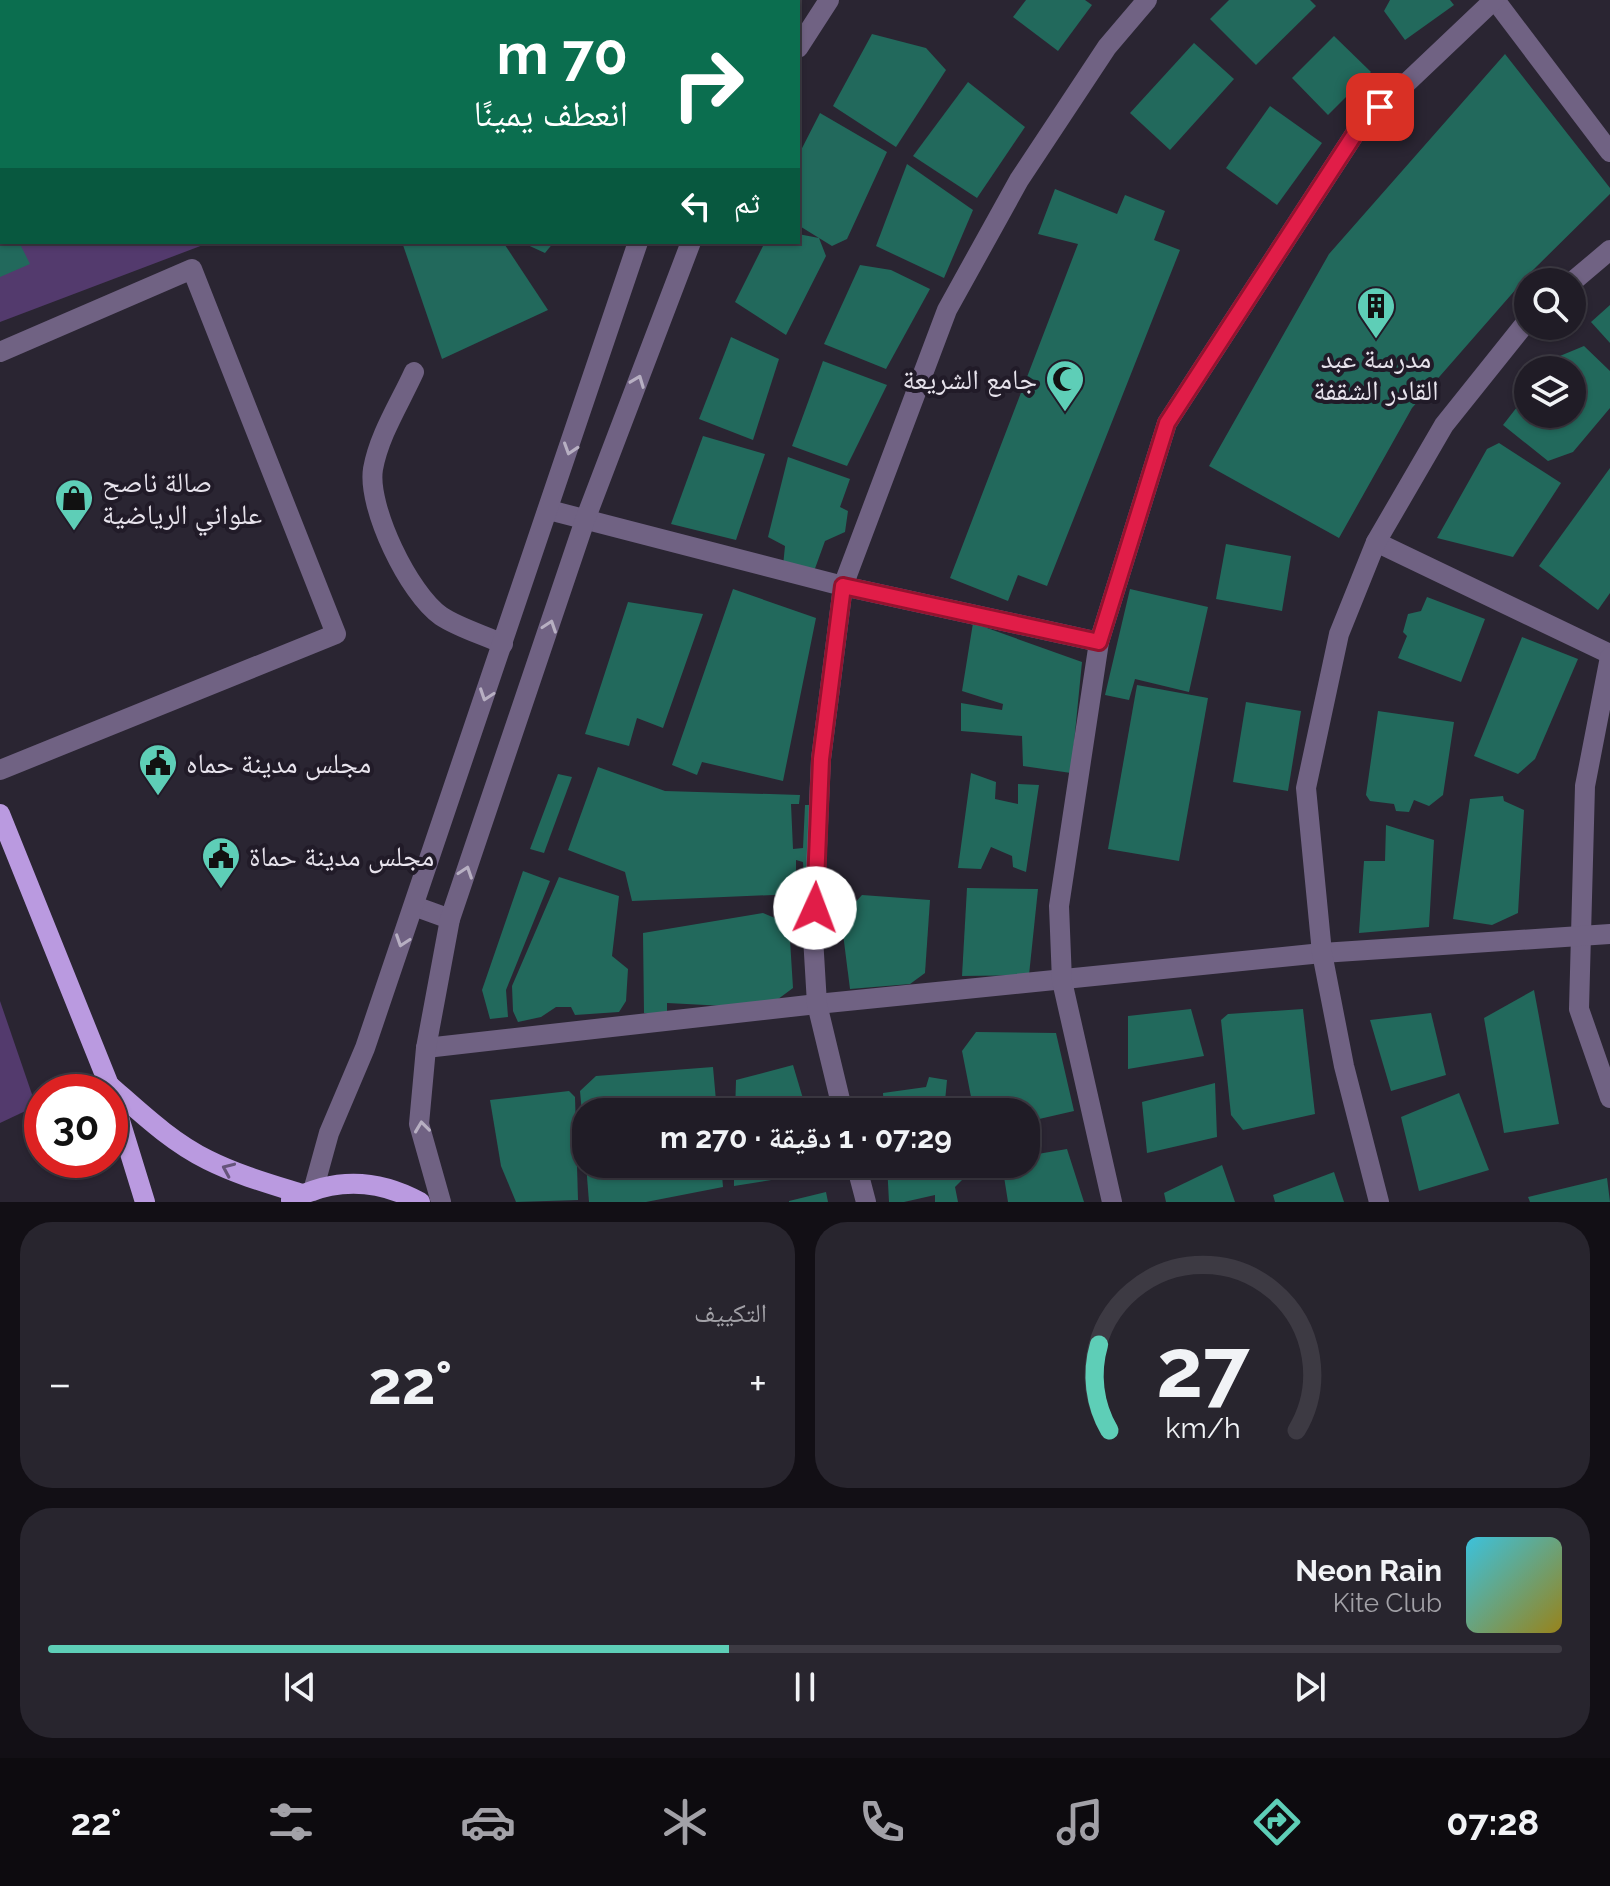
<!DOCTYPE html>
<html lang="ar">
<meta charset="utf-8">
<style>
body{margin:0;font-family:Raleway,"Noto Naskh Arabic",sans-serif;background:#28252e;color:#f1f3f6;direction:rtl;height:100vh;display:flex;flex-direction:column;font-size:30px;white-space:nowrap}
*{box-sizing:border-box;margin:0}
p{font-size:26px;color:#a2a1a7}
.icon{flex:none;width:44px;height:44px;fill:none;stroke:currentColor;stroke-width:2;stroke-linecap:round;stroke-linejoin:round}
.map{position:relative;height:1202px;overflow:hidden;direction:ltr}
.drawer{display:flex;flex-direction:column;gap:20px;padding:20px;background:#120f15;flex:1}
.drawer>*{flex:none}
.hud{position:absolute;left:0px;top:0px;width:800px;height:244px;box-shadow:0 2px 6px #0004,0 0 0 2px #3d3a43;direction:rtl;background:#0b6e4f;color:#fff;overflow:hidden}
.buttons{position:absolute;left:1514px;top:268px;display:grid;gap:16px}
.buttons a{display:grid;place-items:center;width:72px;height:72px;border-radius:50%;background:#201c26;box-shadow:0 2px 6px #0004,0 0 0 2px #3d3a43;font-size:40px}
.speed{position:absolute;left:24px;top:1074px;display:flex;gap:16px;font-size:40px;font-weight:700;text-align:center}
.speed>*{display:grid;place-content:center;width:104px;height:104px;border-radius:50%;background:#201c26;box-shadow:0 2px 6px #0004,0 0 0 2px #3d3a43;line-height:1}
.speed .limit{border:12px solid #d22;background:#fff;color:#111}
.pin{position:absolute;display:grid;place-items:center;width:68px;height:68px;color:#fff;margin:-34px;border-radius:16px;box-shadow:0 4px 12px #0006}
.me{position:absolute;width:88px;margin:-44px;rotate:2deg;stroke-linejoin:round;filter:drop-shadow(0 0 6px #0008)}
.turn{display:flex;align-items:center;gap:28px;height:168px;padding:0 40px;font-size:36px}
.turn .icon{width:104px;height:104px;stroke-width:2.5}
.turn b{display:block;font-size:56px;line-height:68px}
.then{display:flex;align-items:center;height:76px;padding:0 40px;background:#0003;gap:16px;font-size:30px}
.big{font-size:60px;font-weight:700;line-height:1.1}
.drawer .card{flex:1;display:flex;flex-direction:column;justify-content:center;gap:12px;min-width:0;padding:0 28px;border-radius:32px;background:#28252e}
.drawer .dial{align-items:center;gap:0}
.dial svg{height:208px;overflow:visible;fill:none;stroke:#3d3a43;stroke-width:7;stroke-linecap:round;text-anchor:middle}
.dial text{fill:#f1f3f6;stroke:none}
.song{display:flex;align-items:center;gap:24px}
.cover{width:96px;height:96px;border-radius:12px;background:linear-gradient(135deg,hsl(190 70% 55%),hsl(50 70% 35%))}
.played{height:8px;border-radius:4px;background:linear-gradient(90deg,#5eceb7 45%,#3d3a43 45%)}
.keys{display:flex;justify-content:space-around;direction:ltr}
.heat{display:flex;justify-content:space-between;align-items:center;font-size:44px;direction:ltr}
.drawer .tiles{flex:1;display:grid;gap:20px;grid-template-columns:1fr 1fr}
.card:last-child{grid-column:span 2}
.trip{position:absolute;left:572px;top:1098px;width:468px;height:80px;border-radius:32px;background:#201c26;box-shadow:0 2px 6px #0004,0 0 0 2px #3d3a43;font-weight:700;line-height:80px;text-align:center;direction:rtl}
.menu{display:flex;height:128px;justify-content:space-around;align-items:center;background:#0d0b0f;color:#a2a1a7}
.menu .icon{width:56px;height:56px}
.menu .selected{color:#5eceb7}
.menu b{font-size:36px;color:#f1f3f6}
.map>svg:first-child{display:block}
.green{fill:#533a6d}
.building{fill:#22695c}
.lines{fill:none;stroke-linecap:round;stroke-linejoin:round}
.minor{stroke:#706283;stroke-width:20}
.major{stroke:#ba9ae0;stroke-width:20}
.oneway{stroke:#b7afc2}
.oneway2{stroke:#66547b}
.route-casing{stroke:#92132f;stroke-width:20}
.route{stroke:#e11d48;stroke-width:14}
.labels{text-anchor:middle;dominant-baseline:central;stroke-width:8;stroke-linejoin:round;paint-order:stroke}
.poi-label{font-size:28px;fill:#e7e3ec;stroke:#211b28;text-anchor:start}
</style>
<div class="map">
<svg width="1610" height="1202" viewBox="0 0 1610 1202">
<rect width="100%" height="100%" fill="#2a2532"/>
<g class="green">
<polygon points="0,0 704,0 2,2 2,242 211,242 0,322"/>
<polygon points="0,1001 36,1106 0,1123"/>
</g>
<g class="building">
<polygon points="1026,0 1085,0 1092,5 1058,51 1013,17"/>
<polygon points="1229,0 1310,0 1316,6 1256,65 1210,19"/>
<polygon points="1390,0 1450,0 1454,5 1405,40 1384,11"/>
<polygon points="872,34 926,48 946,70 896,147 833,106"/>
<polygon points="1334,36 1371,72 1328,115 1292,78"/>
<polygon points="1194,43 1234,79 1170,150 1130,113"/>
<polygon points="1505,54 1610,188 1610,194 1531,272 1412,408 1339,538 1209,466 1329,254"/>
<polygon points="968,82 1025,127 977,198 913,156"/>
<polygon points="1270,106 1322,143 1277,205 1226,168"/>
<polygon points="820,113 887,152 847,239 832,246 819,238 826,256 786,335 735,302 765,242 798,242 798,234 819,238 798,225 798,156"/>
<polygon points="907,164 973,210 944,278 876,246"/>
<polygon points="1055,189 1117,214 1125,195 1165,211 1154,240 1180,250 1047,586 1018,575 1008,601 950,578 1078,244 1038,234"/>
<polygon points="0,242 19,242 30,264 0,277"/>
<polygon points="409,242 503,242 548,310 442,359 403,245"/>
<polygon points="521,242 554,242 545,253"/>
<polygon points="860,265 891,270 930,289 886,369 824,344"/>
<polygon points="1610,305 1610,343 1591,322"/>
<polygon points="731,337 779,359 753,440 699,419"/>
<polygon points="1584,346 1610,371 1610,408 1573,452 1548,461 1503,425 1528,393 1528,414 1572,414 1572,370 1546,370 1555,358"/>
<polygon points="823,361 887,385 847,466 792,446"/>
<polygon points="703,436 765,454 736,540 671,524"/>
<polygon points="1499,443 1561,483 1513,557 1437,538 1487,449"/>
<polygon points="788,457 850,479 840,507 848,511 845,532 825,541 813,574 783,566 785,546 768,537"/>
<polygon points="1610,468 1610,593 1598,610 1539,566"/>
<polygon points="1226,544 1291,556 1282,611 1216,599"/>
<polygon points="733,589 816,618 783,781 702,762 697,775 672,765"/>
<polygon points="1130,589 1208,607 1189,692 1135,679 1129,700 1105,695"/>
<polygon points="1427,597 1485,619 1461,682 1398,658 1407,636 1403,632 1408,614 1421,611"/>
<polygon points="628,602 703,614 663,728 637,718 629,746 585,734"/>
<polygon points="973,623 1082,662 1071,773 1023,766 1022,736 961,731 961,703 1002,710 1003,704 962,691"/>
<polygon points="1522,637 1578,659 1535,759 1518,774 1474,756"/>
<polygon points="1137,685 1208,698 1179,861 1108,849"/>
<polygon points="1246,702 1301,711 1288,791 1233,782"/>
<polygon points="1378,711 1454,722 1443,795 1429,806 1414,800 1409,812 1396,811 1394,804 1370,801 1366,795"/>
<polygon points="598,767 665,791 800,795 799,804 791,804 793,849 803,848 805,805 814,805 806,907 803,862 796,860 796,894 632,901 625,872 568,850"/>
<polygon points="971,773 996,782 995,799 1018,804 1018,784 1039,785 1026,872 1013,867 1012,856 991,847 981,869 958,868"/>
<polygon points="558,774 572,777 544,853 530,849"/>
<polygon points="1503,796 1504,801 1524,810 1518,913 1492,925 1453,919 1470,799"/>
<polygon points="1386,825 1434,840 1429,927 1359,933 1364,861 1385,861"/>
<polygon points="523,871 550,881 506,990 508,1017 490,1019 482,990"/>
<polygon points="559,877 619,896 612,956 628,969 626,1001 619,1012 575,1015 571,1007 556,1007 541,1017 518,1022 513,1011 512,986"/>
<polygon points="967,888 1038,889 1029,975 962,976"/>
<polygon points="862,895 930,900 925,973 910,984 850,989 841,918"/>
<polygon points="763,913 789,924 793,988 766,1008 667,1003 667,1013 644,1013 643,933"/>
<polygon points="1534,990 1559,1124 1504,1133 1484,1018"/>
<polygon points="1191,1009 1204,1056 1128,1069 1128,1016"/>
<polygon points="1303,1009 1315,1114 1243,1130 1231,1115 1221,1020 1228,1014"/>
<polygon points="1431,1013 1446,1075 1391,1091 1370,1020"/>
<polygon points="976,1032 1056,1033 1074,1111 1026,1122 1026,1112 974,1112 962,1051"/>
<polygon points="793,1065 807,1112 735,1112 736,1080"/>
<polygon points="713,1067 717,1112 586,1112 586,1136 584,1136 580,1091 596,1076"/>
<polygon points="929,1077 947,1080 944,1112 884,1112 883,1093 926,1087"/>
<polygon points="1215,1083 1217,1137 1147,1153 1142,1102"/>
<polygon points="569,1091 575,1097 578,1200 516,1202 501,1166 490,1100"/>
<polygon points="1459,1093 1489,1170 1419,1191 1401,1117"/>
<polygon points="1067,1149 1084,1202 1008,1202 1002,1164 1026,1164 1026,1156"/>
<polygon points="586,1164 721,1164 723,1187 646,1202 589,1202"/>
<polygon points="734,1164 805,1164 803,1175 734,1186"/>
<polygon points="887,1164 959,1164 963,1179 955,1187 958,1202 935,1202 935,1195 904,1202 889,1202"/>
<polygon points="1222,1165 1235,1202 1166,1202 1164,1193"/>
<polygon points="1334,1172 1344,1202 1275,1202 1273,1195"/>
<polygon points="1607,1178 1610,1202 1530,1202 1528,1197"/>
<polygon points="826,1192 828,1202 789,1202 789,1201"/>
</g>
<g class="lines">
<g class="minor">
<polyline points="1495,0 1610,152"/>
<polyline points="753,2 754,0"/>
<polyline points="798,48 829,0"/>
<polyline points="1572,282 1610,250"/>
<polyline points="0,352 192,269 336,634 0,770"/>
<path d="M414,372C400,403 379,435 373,469C367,507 409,594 441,616C459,628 484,635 503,644"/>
<polyline points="549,510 843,586 1099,642"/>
<polyline points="1376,542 1610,654"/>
<polyline points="1610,657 1585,786 1579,1009 1610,1098"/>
<polyline points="414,906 450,919"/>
<polyline points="426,1048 817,1004 1322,953 1610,934"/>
<polyline points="843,1112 817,1004 813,937 821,759 843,586 947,310 1019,180 1107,47 1147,0"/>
<polyline points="856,1164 866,1202"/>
<polyline points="313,1191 329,1133 365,1048 638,242"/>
<polyline points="441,1202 419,1124 426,1048 450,919 585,520 691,242"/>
<polyline points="1112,1202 1062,981 1059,906 1099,642 1167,423 1358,129 1494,0"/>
<polyline points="1379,1202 1344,1066 1322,953 1306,788 1339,634 1376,542 1444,425 1528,320"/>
</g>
<g class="major">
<polyline points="0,814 109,1085 145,1202"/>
<path d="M109,1085C140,1112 171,1142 208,1160C238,1175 270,1184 302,1194"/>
<path d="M291,1200C335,1177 378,1179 420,1202"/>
</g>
</g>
<defs><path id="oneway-chevron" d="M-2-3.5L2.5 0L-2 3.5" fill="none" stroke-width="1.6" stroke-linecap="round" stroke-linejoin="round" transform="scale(2)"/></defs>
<g class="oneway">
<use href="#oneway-chevron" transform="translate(638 381) rotate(-69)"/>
<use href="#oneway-chevron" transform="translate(570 449) rotate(108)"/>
<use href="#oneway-chevron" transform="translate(550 626) rotate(-71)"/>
<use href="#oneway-chevron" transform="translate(486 695) rotate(109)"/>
<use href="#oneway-chevron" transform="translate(466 872) rotate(-71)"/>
<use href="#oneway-chevron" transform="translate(402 941) rotate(109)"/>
<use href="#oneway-chevron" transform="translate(422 1127) rotate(-97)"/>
</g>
<use class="oneway2" href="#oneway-chevron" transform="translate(228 1169) rotate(-156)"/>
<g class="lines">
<g class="route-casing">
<polyline id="route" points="815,908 821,759 843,586 1099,642 1167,423 1358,129 1380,107"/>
</g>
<use href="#route" class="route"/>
</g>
<defs>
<g id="building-pin" transform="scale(2)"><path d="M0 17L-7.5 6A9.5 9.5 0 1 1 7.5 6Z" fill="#5eceb7" stroke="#211b28"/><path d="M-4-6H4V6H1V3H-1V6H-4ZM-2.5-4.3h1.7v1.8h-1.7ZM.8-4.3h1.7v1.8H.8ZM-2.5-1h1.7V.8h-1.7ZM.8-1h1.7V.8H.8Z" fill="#111"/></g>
<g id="mosque-pin" transform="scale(2)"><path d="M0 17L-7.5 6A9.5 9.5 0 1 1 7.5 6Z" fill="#5eceb7" stroke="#211b28"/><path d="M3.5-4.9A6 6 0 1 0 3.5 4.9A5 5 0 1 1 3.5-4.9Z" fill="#111"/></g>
<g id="shop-pin" transform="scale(2)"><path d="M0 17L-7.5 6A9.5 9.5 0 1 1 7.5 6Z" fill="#5eceb7" stroke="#211b28"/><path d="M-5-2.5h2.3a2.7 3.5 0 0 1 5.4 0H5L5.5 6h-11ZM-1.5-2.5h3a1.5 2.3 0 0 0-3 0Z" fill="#111"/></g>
<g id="civic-pin" transform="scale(2)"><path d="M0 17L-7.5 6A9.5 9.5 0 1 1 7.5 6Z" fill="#5eceb7" stroke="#211b28"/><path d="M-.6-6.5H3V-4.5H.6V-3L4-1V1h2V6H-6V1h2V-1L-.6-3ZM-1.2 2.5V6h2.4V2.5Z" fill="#111"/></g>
</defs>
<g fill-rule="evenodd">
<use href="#building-pin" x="1376" y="306"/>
<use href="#mosque-pin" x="1065" y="379"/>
<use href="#shop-pin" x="74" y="498"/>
<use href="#civic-pin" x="158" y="763"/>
<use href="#civic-pin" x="221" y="856"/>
</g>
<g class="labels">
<g class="poi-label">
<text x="1376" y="358" text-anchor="middle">مدرسة عبد<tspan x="1376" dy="32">القادر الشقفة</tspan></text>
<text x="1037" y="379" text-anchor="end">جامع الشريعة</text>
<text x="102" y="482">صالة ناصح<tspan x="102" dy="32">علواني الرياضية</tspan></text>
<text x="186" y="763">مجلس مدينة حماه</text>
<text x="249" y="856">مجلس مدينة حماة</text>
</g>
</g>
</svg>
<div class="buttons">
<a><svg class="icon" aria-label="search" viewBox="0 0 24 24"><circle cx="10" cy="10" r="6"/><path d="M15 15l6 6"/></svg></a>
<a><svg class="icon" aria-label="layers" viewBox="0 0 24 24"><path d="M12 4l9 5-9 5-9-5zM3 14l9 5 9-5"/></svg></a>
</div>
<div class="speed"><div class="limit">30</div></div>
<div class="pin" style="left:1380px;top:107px;background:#d93025"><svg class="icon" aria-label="arrive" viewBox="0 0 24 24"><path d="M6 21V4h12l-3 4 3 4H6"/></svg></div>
<svg class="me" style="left:815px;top:908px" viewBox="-20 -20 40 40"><circle r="19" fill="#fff"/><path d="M0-13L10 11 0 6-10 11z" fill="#e11d48"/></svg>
<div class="trip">07:29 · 1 دقيقة · 270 m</div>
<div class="hud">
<div class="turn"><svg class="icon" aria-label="right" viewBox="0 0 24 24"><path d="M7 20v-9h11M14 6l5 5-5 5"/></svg><div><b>70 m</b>انعطف يمينًا</div></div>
<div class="then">ثم<svg class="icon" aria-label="left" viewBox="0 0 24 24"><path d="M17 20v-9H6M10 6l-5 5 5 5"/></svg></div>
</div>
</div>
<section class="drawer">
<div class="tiles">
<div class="card dial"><svg viewBox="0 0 100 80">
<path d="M14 69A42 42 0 1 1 86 69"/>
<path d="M14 69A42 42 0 0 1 10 36" stroke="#5eceb7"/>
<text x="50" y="56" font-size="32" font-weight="700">27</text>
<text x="50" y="72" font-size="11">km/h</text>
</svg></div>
<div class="card"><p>التكييف</p>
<div class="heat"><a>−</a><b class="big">22°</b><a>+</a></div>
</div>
<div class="card">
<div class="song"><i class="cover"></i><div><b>Neon Rain</b><p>Kite Club</p></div></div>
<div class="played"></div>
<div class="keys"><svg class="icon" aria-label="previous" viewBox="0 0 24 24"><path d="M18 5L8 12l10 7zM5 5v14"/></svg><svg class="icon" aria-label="pause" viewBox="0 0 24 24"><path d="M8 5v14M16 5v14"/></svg><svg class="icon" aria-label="next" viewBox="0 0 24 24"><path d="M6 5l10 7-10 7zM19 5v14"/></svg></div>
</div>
</div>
</section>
<nav class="menu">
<b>07:28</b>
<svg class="icon selected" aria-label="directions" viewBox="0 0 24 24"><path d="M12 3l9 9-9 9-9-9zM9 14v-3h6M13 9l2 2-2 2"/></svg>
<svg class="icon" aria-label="music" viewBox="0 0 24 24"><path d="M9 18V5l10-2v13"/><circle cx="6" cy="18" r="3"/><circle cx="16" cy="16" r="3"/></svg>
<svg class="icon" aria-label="phone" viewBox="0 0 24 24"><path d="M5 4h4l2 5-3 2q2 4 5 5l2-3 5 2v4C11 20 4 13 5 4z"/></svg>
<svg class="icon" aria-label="climate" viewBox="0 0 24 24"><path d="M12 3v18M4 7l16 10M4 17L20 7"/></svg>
<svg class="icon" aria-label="car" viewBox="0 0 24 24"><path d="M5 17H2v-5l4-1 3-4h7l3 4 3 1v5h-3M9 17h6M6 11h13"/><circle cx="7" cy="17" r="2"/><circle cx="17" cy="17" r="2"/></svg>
<svg class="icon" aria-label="filters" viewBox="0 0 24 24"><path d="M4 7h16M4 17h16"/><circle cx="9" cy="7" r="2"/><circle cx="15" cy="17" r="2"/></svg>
<b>22°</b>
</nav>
